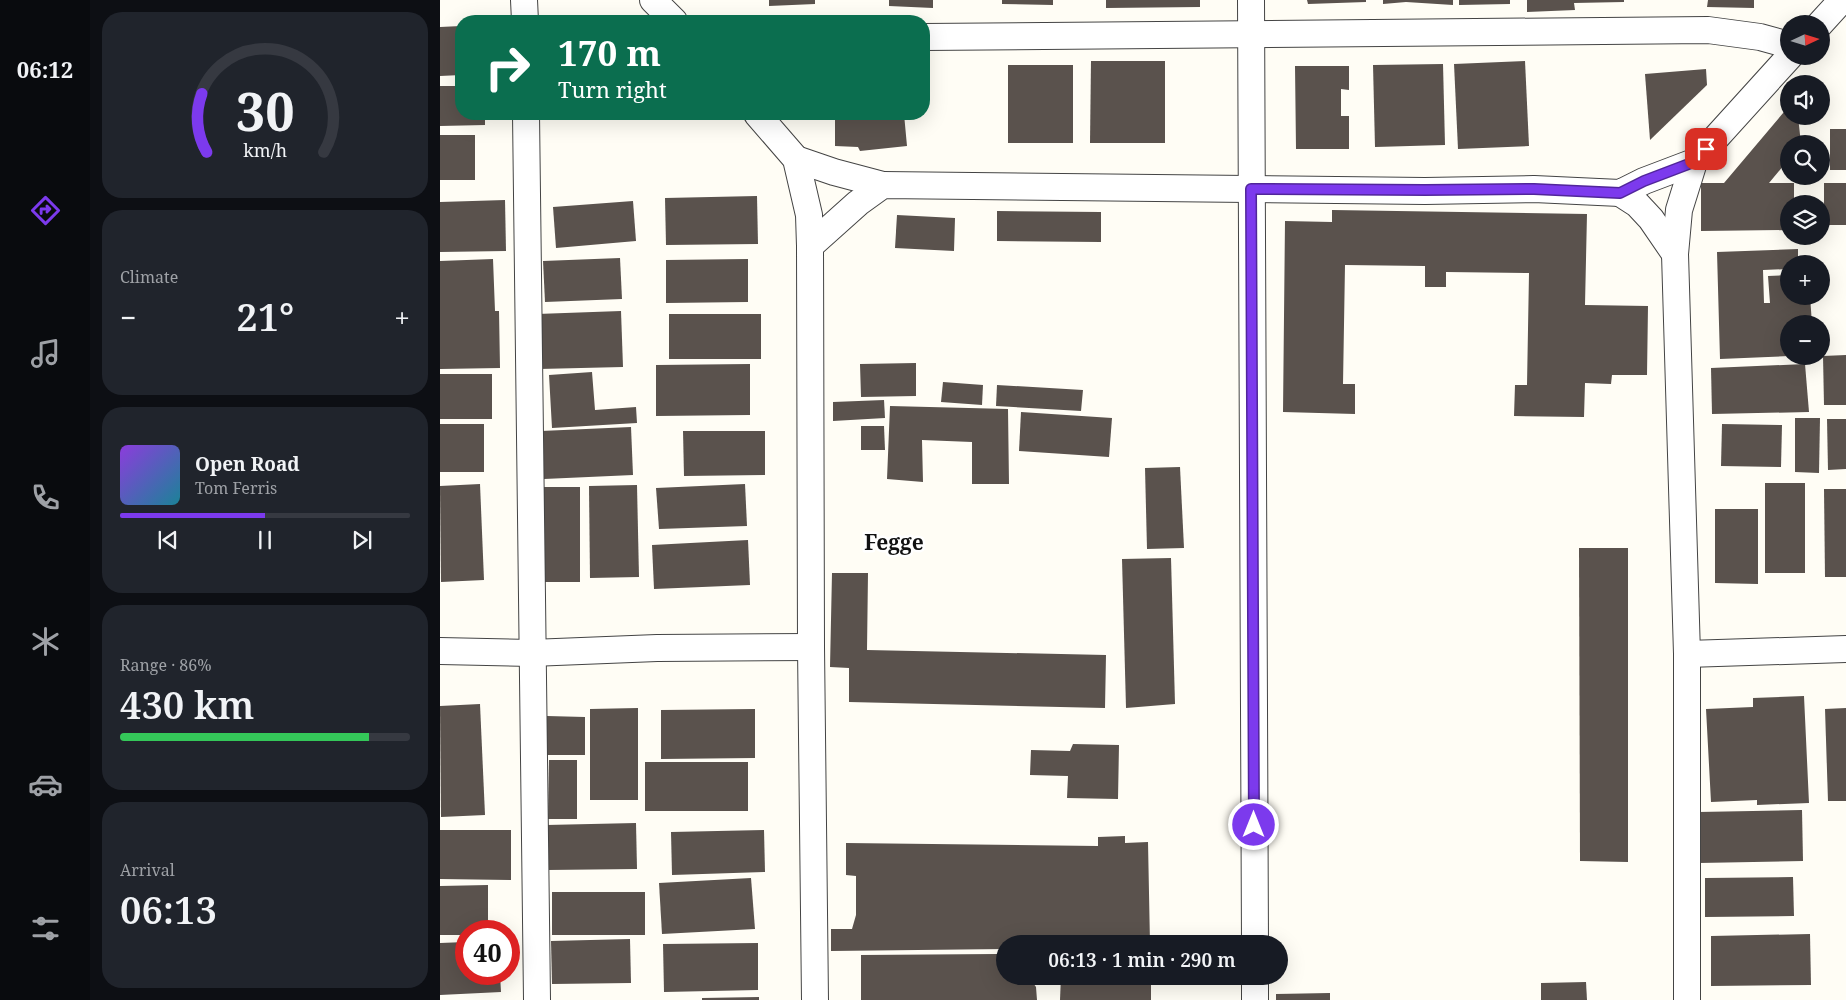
<!DOCTYPE html>
<meta charset="utf-8">
<style>
body{margin:0;font-family:"Noto Serif",serif;background:#20242c;color:#f1f3f6;height:100vh;display:flex;flex-direction:column;font-size:19px;white-space:nowrap}
*{box-sizing:border-box;margin:0}
p{font-size:16px;color:#9ea1a6}
.icon{flex:none;width:28px;height:28px;fill:none;stroke:currentColor;stroke-width:2;stroke-linecap:round;stroke-linejoin:round}
.map{position:relative;flex:1;overflow:hidden}
.details{display:flex;flex-direction:column;gap:12px;padding:12px;background:#0d0f14;width:350px}
.details>*{flex:none}
.hud{position:absolute;left:15px;top:15px;width:475px;height:105px;border-radius:20px;box-shadow:0 5px 20px #0002;background:#0b6e4f;color:#fff;overflow:hidden}
.needle{width:32px;rotate:86deg}
.buttons{position:absolute;left:1340px;top:15px;display:grid;gap:10px}
.buttons a{display:grid;place-items:center;width:50px;height:50px;border-radius:50%;background:#171b24;box-shadow:0 5px 20px #0002;font-size:25px}
.speed{position:absolute;left:15px;top:920px;display:flex;gap:10px;font-size:25px;font-weight:700;text-align:center}
.speed>*{display:grid;place-content:center;width:65px;height:65px;border-radius:50%;background:#171b24;box-shadow:0 5px 20px #0002;line-height:1}
.speed .limit{border:8px solid #d22;background:#fff;color:#111}
.pin{position:absolute;display:grid;place-items:center;width:42px;height:42px;color:#fff;margin:-21px;border-radius:10px;box-shadow:0 2px 8px #0006}
.me{position:absolute;width:55px;margin:-28px;rotate:0deg;stroke-linejoin:round;filter:drop-shadow(0 0 4px #0008)}
.turn{display:flex;align-items:center;gap:18px;height:105px;padding:0 20px;font-size:22px}
.turn .icon{width:65px;height:65px;stroke-width:2.5}
.turn b{display:block;font-size:35px;line-height:42px}
.big{font-size:38px;font-weight:600;line-height:1.1}
.details .card{flex:1;display:flex;flex-direction:column;justify-content:center;gap:8px;min-width:0;padding:0 18px;border-radius:20px;background:#20242c}
.details .dial{align-items:center;gap:0}
.dial svg{height:130px;overflow:visible;fill:none;stroke:#363941;stroke-width:7;stroke-linecap:round;text-anchor:middle}
.dial text{fill:#f1f3f6;stroke:none}
.song{display:flex;align-items:center;gap:15px}
.cover{width:60px;height:60px;border-radius:8px;background:linear-gradient(135deg,hsl(270 70% 55%),hsl(190 70% 35%))}
.played{height:5px;border-radius:2px;background:linear-gradient(90deg,#7c3aed 50%,#363941 50%)}
.keys{display:flex;justify-content:space-around;direction:ltr}
.heat{display:flex;justify-content:space-between;align-items:center;font-size:28px;direction:ltr}
.charge{height:8px;border-radius:4px;background:linear-gradient(90deg,#34c759 86%,#363941 0)}
.trip{position:absolute;left:556px;top:935px;width:292px;height:50px;border-radius:25px;background:#171b24;box-shadow:0 5px 20px #0002;font-weight:600;line-height:50px;text-align:center}
main{display:flex;flex:1;min-height:0}
.tab-bar{display:flex;flex-direction:column;width:90px;justify-content:space-around;align-items:center;background:#090b0e;color:#9ea1a6}
.tab-bar .icon{width:35px;height:35px}
.tab-bar .on{color:#7c3aed}
.tab-bar b{font-size:22px;color:#f1f3f6}
.map>svg:first-child{display:block}
.building{fill:#5a524d}
.lines{fill:none;stroke-linecap:round;stroke-linejoin:round}
.minor-casing{stroke:#444;stroke-width:28}
.minor{stroke:#fff;stroke-width:26}
.route-casing{stroke:#51269a;stroke-width:12}
.route{stroke:#7c3aed;stroke-width:9}
.labels{text-anchor:middle;dominant-baseline:central;stroke-width:5;stroke-linejoin:round;paint-order:stroke}
.district-label{font-size:21px;font-weight:bold;fill:#111;stroke:#fff}
</style>
<main>
<nav class="tab-bar">
<b>06:12</b>
<svg class="icon on" aria-label="directions" viewBox="0 0 24 24"><path d="M12 3l9 9-9 9-9-9zM9 14v-3h6M13 9l2 2-2 2"/></svg>
<svg class="icon" aria-label="music" viewBox="0 0 24 24"><path d="M9 18V5l10-2v13"/><circle cx="6" cy="18" r="3"/><circle cx="16" cy="16" r="3"/></svg>
<svg class="icon" aria-label="phone" viewBox="0 0 24 24"><path d="M5 4h4l2 5-3 2q2 4 5 5l2-3 5 2v4C11 20 4 13 5 4z"/></svg>
<svg class="icon" aria-label="climate" viewBox="0 0 24 24"><path d="M12 3v18M4 7l16 10M4 17L20 7"/></svg>
<svg class="icon" aria-label="car" viewBox="0 0 24 24"><path d="M5 17H2v-5l4-1 3-4h7l3 4 3 1v5h-3M9 17h6M6 11h13"/><circle cx="7" cy="17" r="2"/><circle cx="17" cy="17" r="2"/></svg>
<svg class="icon" aria-label="filters" viewBox="0 0 24 24"><path d="M4 7h16M4 17h16"/><circle cx="9" cy="7" r="2"/><circle cx="15" cy="17" r="2"/></svg>
</nav>
<section class="details">
<div class="card dial"><svg viewBox="0 0 100 80">
<path d="M14 69A42 42 0 1 1 86 69"/>
<path d="M14 69A42 42 0 0 1 11 33" stroke="#7c3aed"/>
<text x="50" y="56" font-size="32" font-weight="700">30</text>
<text x="50" y="72" font-size="11">km/h</text>
</svg></div>
<div class="card"><p>Climate</p>
<div class="heat"><a>−</a><b class="big">21°</b><a>+</a></div>
</div>
<div class="card">
<div class="song"><i class="cover"></i><div><b>Open Road</b><p>Tom Ferris</p></div></div>
<div class="played"></div>
<div class="keys"><svg class="icon" aria-label="previous" viewBox="0 0 24 24"><path d="M18 5L8 12l10 7zM5 5v14"/></svg><svg class="icon" aria-label="pause" viewBox="0 0 24 24"><path d="M8 5v14M16 5v14"/></svg><svg class="icon" aria-label="next" viewBox="0 0 24 24"><path d="M6 5l10 7-10 7zM19 5v14"/></svg></div>
</div>
<div class="card"><p>Range · 86%</p><b class="big">430 km</b><div class="charge"></div></div>
<div class="card"><p>Arrival</p><b class="big">06:13</b></div>
</section>
<div class="map">
<svg width="1406" height="1000" viewBox="0 0 1406 1000">
<rect width="100%" height="100%" fill="#fffdf5"/>
<g class="building">
<polygon points="329,0 375,0 375,4 329,6"/>
<polygon points="449,0 493,0 493,8 449,6"/>
<polygon points="562,0 613,0 613,5 562,4"/>
<polygon points="666,0 760,0 760,7 666,8"/>
<polygon points="867,0 926,0 926,2 868,4"/>
<polygon points="943,0 1013,0 1013,5 966,2 943,4"/>
<polygon points="1019,0 1070,0 1070,4 1019,5"/>
<polygon points="1087,0 1184,0 1184,2 1134,3 1135,10 1087,12"/>
<polygon points="1268,0 1314,0 1314,8 1267,7"/>
<polygon points="21,26 21,75 0,76 0,27"/>
<polygon points="651,61 725,61 725,143 650,143"/>
<polygon points="1085,61 1089,146 1018,149 1014,64"/>
<polygon points="1003,64 1005,145 935,147 933,65"/>
<rect x="568" y="65" width="65" height="78"/>
<polygon points="855,66 909,66 909,90 901,89 901,116 909,116 909,149 856,149"/>
<polygon points="1266,69 1267,85 1210,140 1205,74"/>
<polygon points="0,86 21,86 21,114 45,114 45,125 0,126"/>
<polygon points="1349,106 1349,116 1358,116 1361,144 1349,144 1349,159 1329,183 1354,183 1354,204 1349,204 1349,230 1261,231 1261,183 1284,183"/>
<polygon points="395,114 464,114 467,146 420,151 418,147 395,146"/>
<rect x="1390" y="129" width="16" height="41"/>
<rect x="0" y="135" width="35" height="45"/>
<rect x="1384" y="183" width="22" height="42"/>
<polygon points="317,196 318,244 226,245 225,198"/>
<polygon points="65,200 66,251 0,252 0,202"/>
<polygon points="193,201 196,241 116,248 113,207"/>
<polygon points="892,210 1147,214 1145,305 1208,306 1207,375 1172,375 1171,384 1145,383 1144,417 1074,416 1075,385 1087,385 1089,273 1006,272 1006,287 985,287 985,266 905,265 903,384 915,384 915,414 843,412 845,221 892,222"/>
<polygon points="557,211 661,212 661,242 557,241"/>
<polygon points="457,215 515,218 514,251 455,248"/>
<polygon points="1358,249 1358,264 1349,264 1349,269 1323,270 1324,303 1330,303 1328,276 1349,275 1349,296 1370,296 1372,324 1349,324 1349,356 1280,359 1277,252"/>
<polygon points="180,258 182,299 105,302 103,261"/>
<polygon points="53,259 55,311 59,311 60,368 0,369 0,261"/>
<polygon points="308,259 308,302 226,303 226,260"/>
<polygon points="181,311 183,367 99,369 97,314"/>
<rect x="229" y="314" width="92" height="45"/>
<polygon points="1406,355 1406,405 1384,405 1383,356"/>
<polygon points="476,363 476,396 421,397 420,364"/>
<polygon points="310,364 310,415 216,416 216,365"/>
<polygon points="1365,364 1369,412 1272,414 1271,368"/>
<polygon points="152,372 155,410 196,407 197,423 112,428 109,375"/>
<rect x="0" y="374" width="52" height="45"/>
<polygon points="503,382 543,385 542,405 501,402"/>
<polygon points="557,385 643,390 641,411 556,406"/>
<polygon points="444,400 445,418 393,421 393,402"/>
<polygon points="450,406 568,409 569,484 532,484 532,442 482,440 483,482 447,479"/>
<polygon points="581,412 672,418 669,457 579,451"/>
<polygon points="1355,418 1380,418 1379,473 1355,472"/>
<polygon points="1387,419 1406,419 1406,469 1388,470"/>
<rect x="0" y="424" width="44" height="48"/>
<polygon points="1282,424 1342,425 1341,467 1281,466"/>
<polygon points="421,426 444,426 445,450 421,450"/>
<polygon points="191,427 193,475 104,479 101,431"/>
<polygon points="243,431 325,431 325,475 244,476"/>
<polygon points="740,467 744,548 707,549 705,468"/>
<rect x="1325" y="483" width="40" height="90"/>
<polygon points="40,484 44,580 1,582 0,486"/>
<polygon points="305,484 307,526 219,529 216,488"/>
<polygon points="197,485 199,577 150,578 149,486"/>
<rect x="99" y="487" width="41" height="95"/>
<polygon points="1384,489 1406,489 1406,577 1385,577"/>
<polygon points="1275,509 1318,509 1318,584 1275,583"/>
<polygon points="308,540 310,585 214,589 212,545"/>
<polygon points="1139,548 1188,548 1188,862 1140,861"/>
<polygon points="731,558 735,704 686,708 682,559"/>
<polygon points="392,573 428,573 427,650 666,655 665,708 409,702 409,668 390,667"/>
<polygon points="1364,696 1369,803 1317,805 1317,800 1271,802 1266,709 1313,707 1313,698"/>
<polygon points="40,704 45,815 1,817 0,706"/>
<polygon points="198,708 198,800 150,800 150,709"/>
<polygon points="1406,708 1406,801 1388,801 1385,709"/>
<polygon points="315,709 315,758 221,759 221,710"/>
<polygon points="107,716 145,717 145,755 107,755"/>
<polygon points="633,744 679,745 678,799 627,798 628,776 590,775 591,750 630,751"/>
<polygon points="109,760 137,760 137,819 108,819"/>
<rect x="205" y="762" width="103" height="49"/>
<polygon points="1362,810 1363,861 1259,863 1258,812"/>
<polygon points="196,823 197,869 107,870 106,825"/>
<polygon points="0,830 71,830 71,880 0,879"/>
<polygon points="324,830 325,872 232,875 231,832"/>
<polygon points="685,836 685,843 708,842 710,944 565,944 565,949 391,951 391,929 412,929 416,915 416,876 406,875 406,843 658,846 658,837"/>
<polygon points="1353,877 1354,916 1265,917 1265,878"/>
<polygon points="311,878 315,929 222,934 219,883"/>
<polygon points="48,885 48,931 26,931 26,935 0,935 0,886"/>
<rect x="112" y="892" width="93" height="43"/>
<polygon points="1370,934 1371,985 1271,986 1271,936"/>
<polygon points="190,939 191,983 112,984 111,941"/>
<polygon points="26,942 26,974 60,974 61,992 0,995 0,943"/>
<polygon points="318,943 318,990 224,992 223,944"/>
<polygon points="557,954 565,957 565,976 588,976 596,987 597,1000 421,1000 421,955"/>
<polygon points="621,976 711,976 711,1000 620,1000"/>
<polygon points="1146,982 1147,1000 1101,1000 1101,983"/>
<polygon points="890,993 890,1000 836,1000 836,994"/>
<polygon points="319,997 319,1000 262,1000 262,998"/>
</g>
<g class="lines">
<g class="minor-casing">
<g id="minor">
<polyline points="84,0 85,21"/>
<polyline points="213,0 234,21"/>
<polyline points="811,0 815,944"/>
<polyline points="1380,24 1402,0"/>
<polyline points="484,37 1268,30 1320,37 1349,45"/>
<polyline points="86,114 97,1000"/>
<polyline points="317,114 356,159 369,215 370,246"/>
<polyline points="356,159 394,172 443,185"/>
<polyline points="1180,193 1197,204 1211,219 1235,254"/>
<polyline points="0,651 91,653 217,648 371,647"/>
<polyline points="1247,654 1406,649"/>
<polyline points="815,976 815,1000"/>
<polyline points="375,1000 371,647 370,246 418,203 443,185 985,191 1094,189 1180,193 1204,181 1254,162"/>
<polyline points="1247,1000 1247,654 1235,254 1239,210 1254,162 1350,56"/>
</g>
</g>
<use href="#minor" class="minor"/>
</g>
<g class="lines">
<g class="route-casing">
<polyline id="route" points="814,825 811,189 985,190 1094,189 1180,193 1204,181 1254,162 1266,149"/>
</g>
<use href="#route" class="route"/>
</g>
<g class="labels">
<g class="district-label">
<text x="454" y="542">Fegge</text>
</g>
</g>
</svg>
<div class="buttons">
<a><svg class="needle" viewBox="-14 -14 28 28"><path d="M0-13l5 13h-10z" fill="#e53935"/><path d="M0 13l5-13h-10z" fill="#9ea1a6"/></svg></a>
<a><svg class="icon" aria-label="sound" viewBox="0 0 24 24"><path d="M4 9h4l5-4v14l-5-4H4zM17 9q2 3 0 6"/></svg></a>
<a><svg class="icon" aria-label="search" viewBox="0 0 24 24"><circle cx="10" cy="10" r="6"/><path d="M15 15l6 6"/></svg></a>
<a><svg class="icon" aria-label="layers" viewBox="0 0 24 24"><path d="M12 4l9 5-9 5-9-5zM3 14l9 5 9-5"/></svg></a>
<a>+</a>
<a>−</a>
</div>
<div class="speed"><div class="limit">40</div></div>
<div class="pin" style="left:1266px;top:149px;background:#d93025"><svg class="icon" aria-label="arrive" viewBox="0 0 24 24"><path d="M6 21V4h12l-3 4 3 4H6"/></svg></div>
<svg class="me" style="left:814px;top:825px" viewBox="-20 -20 40 40"><circle r="17" fill="#7c3aed" stroke="#fff" stroke-width="3"/><path d="M0-11L8 9 0 5-8 9z" fill="#fff"/></svg>
<div class="trip">06:13 · 1 min · 290 m</div>
<div class="hud">
<div class="turn"><svg class="icon" aria-label="right" viewBox="0 0 24 24"><path d="M7 20v-9h11M14 6l5 5-5 5"/></svg><div><b>170 m</b>Turn right</div></div>
</div>
</div>
</main>
